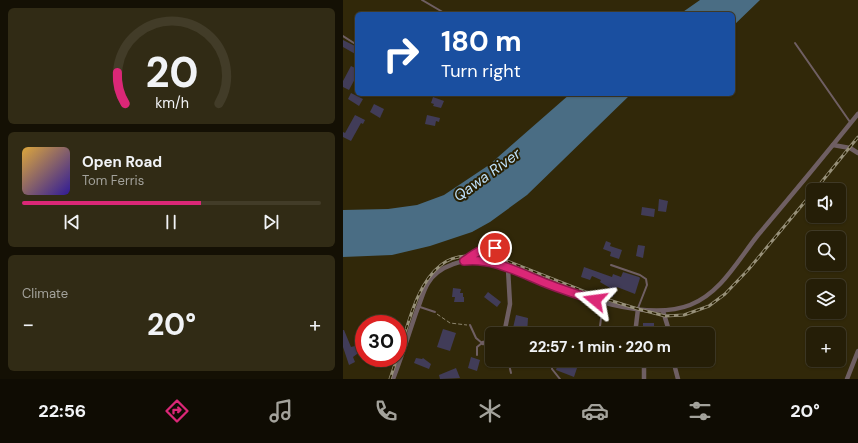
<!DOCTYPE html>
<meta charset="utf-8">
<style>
body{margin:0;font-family:"DM Sans",sans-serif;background:#312b15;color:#f1f3f6;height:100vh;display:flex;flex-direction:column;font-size:15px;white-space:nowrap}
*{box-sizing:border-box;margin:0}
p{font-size:13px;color:#a3a29b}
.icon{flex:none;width:22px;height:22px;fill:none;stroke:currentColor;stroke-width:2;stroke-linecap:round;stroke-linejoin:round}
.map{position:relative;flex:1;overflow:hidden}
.side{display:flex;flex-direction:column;gap:8px;padding:8px;background:#141004;width:343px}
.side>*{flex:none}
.top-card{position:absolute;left:12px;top:12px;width:380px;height:84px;border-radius:6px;box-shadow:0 1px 3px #0004,0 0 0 1px #423c28;background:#1a4fa0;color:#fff;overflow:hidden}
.buttons{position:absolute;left:463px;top:183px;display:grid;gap:8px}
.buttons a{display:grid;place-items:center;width:40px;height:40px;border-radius:6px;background:#251e07;box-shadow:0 1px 3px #0004,0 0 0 1px #423c28;font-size:20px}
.speed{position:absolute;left:12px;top:315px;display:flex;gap:8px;font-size:20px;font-weight:700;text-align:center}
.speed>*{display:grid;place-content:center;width:52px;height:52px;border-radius:50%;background:#251e07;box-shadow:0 1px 3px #0004,0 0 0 1px #423c28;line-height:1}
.speed .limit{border:6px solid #d22;background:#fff;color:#111}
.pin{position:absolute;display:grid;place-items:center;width:34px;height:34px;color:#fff;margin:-17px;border:2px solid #fff;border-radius:50%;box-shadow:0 1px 4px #0007}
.me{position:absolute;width:44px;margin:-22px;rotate:286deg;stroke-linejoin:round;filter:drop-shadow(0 0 3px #0008)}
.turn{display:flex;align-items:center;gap:14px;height:84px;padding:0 20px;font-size:18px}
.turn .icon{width:52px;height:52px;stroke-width:2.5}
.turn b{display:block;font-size:28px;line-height:34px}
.big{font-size:30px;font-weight:700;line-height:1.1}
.side .card{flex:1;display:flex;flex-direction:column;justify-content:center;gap:6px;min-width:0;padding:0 14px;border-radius:6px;background:#312b15}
.side .dial{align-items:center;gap:0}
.dial svg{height:104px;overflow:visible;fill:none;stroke:#423c28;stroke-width:7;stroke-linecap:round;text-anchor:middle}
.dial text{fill:#f1f3f6;stroke:none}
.song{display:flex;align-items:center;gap:12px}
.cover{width:48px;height:48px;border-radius:6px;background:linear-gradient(135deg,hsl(40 70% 55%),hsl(250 70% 35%))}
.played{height:4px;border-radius:2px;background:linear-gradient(90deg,#db2777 60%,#423c28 60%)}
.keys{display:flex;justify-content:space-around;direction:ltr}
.heat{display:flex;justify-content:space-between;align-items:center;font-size:22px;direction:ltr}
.trip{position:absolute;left:142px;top:327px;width:230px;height:40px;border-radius:6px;background:#251e07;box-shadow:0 1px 3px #0004,0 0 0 1px #423c28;font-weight:700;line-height:40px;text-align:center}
.menu{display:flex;height:64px;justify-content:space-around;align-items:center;background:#0f0c03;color:#a3a29b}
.menu .icon{width:28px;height:28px}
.menu .current{color:#db2777}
.menu b{font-size:18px;color:#f1f3f6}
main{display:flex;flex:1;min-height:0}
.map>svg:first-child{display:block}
.water{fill:#4a6d84}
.building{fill:#413c58}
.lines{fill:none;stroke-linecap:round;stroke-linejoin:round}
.path{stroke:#8c846d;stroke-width:1;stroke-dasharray:4 2;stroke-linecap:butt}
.service{stroke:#6f5f63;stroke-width:2}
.minor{stroke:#6f5f63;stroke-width:4.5}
.rail-casing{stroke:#979079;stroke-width:3}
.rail{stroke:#281f01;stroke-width:1.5;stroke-dasharray:4.5;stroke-linecap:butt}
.route-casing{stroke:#8e194d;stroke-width:10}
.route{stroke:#db2777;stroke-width:7}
.labels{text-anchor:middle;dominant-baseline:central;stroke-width:4;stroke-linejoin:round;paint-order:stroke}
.water-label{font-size:15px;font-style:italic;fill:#bfe2fc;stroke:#281f01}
</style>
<main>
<section class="side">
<div class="card dial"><svg viewBox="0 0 100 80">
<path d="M14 69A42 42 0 1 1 86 69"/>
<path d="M14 69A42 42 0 0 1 8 45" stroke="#db2777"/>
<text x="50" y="56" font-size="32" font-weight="700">20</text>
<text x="50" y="72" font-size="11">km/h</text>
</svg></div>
<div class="card">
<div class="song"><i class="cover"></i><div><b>Open Road</b><p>Tom Ferris</p></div></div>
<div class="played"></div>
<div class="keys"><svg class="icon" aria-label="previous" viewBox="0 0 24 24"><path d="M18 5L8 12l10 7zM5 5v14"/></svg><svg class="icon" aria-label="pause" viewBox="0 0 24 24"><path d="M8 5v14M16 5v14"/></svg><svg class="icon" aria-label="next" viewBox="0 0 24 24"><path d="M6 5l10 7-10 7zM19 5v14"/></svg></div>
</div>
<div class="card"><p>Climate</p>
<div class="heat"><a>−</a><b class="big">20°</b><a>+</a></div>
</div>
</section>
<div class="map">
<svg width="515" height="379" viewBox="0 0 515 379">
<rect width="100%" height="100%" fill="#312809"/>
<g class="water">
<polygon points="357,0 417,0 390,26 390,14 337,14"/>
<polygon points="227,94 288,94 184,195 147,222 129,232 87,246 49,255 0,257 0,210 45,209 74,205 101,195 146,165"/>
</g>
<g class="building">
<polygon points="0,40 14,47 14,55 0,47"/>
<polygon points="8,66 14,69 14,75 6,90 0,87 0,81"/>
<polygon points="8,93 20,99 16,106 5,99"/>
<polygon points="90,97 101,101 98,108 90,106 91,104 88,103"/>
<polygon points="31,104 41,109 37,118 27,112"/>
<polygon points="12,115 22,120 20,124 18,123 8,141 0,137 0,132 2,133"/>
<polygon points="84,115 97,118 96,122 93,121 92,126 82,124"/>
<polygon points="316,199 325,201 323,212 315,211"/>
<polygon points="299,207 312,209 311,217 298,215"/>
<polygon points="263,241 268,243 267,246 279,250 276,259 267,256 268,252 260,249"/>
<polygon points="295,245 302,246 300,258 293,256"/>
<polygon points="241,267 269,277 270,274 278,277 280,272 296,277 297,278 292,294 274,287 270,297 264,295 267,288 257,282 258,280 249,276 247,280 238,277"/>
<polygon points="110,288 118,289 117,293 120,293 120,297 121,297 121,302 111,302 112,297 109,297"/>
<polygon points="145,292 158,302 154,307 141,297"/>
<polygon points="173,315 185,318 184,334 165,334 166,328 170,328"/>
<rect x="300" y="323" width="11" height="11"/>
<polygon points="100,329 113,333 107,351 94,347"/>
<polygon points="0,330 1,330 8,347 16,345 18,351 10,357 12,362 6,365 0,347"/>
<polygon points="128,357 137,360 134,371 125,368"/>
<polygon points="73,358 79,359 80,358 88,364 86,369 71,363"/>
<polygon points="216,361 234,368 231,377 213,370"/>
<polygon points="113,368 117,378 97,379 96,375"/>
</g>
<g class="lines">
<polyline class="path" points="94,314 107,323 124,325"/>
<g class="service">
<polyline points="79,0 103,14"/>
<polyline points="0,36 14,45"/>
<polyline points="452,43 507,122"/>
<polyline points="123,259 145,248 163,252"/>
<polyline points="268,265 297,275 303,279 304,285 295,308"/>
<polyline points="77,307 92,312"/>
<polyline points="127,325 133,338 139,343"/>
<polyline points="256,334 260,303"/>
<polyline points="134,355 134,347 139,343"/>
<polyline points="165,360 168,373"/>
<polyline points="209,360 209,369 217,379"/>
</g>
<g class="minor">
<polyline points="490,145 507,148 515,153"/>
<polyline points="320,311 327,334"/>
<polyline points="161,334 167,304 165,269"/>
<polyline points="292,334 295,309"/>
<polyline points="140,343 149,342"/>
<polyline points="299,360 301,367 301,379"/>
<polyline points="330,360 335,379"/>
<path d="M50,379C59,356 66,333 74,310C78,301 80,291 85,283C96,265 122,258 142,261C156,263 170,271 184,276C228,293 301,323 347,305C378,293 395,260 415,235C449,195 482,155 515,114"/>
<polyline points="504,379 515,351"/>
</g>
<g class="rail-casing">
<g id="rail">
<polyline points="472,190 515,137"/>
<path d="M55,355C65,326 73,284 98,265C112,253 137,255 154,257L253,296L295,309L322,316L341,315L366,306L382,294L405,270L470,192"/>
<polyline points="47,379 54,358"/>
</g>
</g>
<use href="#rail" class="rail"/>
</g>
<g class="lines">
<g class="route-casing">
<path id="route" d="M152,248C139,247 130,255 121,261C149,257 179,274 205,284C220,290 236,295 252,300"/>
</g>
<use href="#route" class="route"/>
</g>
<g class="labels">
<g class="water-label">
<text transform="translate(144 175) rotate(-36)">Qawa River</text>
</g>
</g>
</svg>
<div class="buttons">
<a><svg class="icon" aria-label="sound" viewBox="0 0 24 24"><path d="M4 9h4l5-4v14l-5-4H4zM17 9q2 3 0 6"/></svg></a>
<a><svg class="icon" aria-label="search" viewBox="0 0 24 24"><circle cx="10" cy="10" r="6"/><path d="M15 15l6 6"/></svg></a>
<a><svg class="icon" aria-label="layers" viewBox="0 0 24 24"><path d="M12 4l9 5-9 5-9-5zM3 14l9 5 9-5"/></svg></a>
<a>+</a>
</div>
<div class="speed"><div class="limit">30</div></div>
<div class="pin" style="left:152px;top:248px;background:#d93025"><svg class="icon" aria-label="arrive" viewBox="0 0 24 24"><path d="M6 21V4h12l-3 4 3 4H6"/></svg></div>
<svg class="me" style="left:252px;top:300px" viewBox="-20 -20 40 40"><path d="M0-17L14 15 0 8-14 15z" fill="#db2777" stroke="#fff" stroke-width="4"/></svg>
<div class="trip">22:57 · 1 min · 220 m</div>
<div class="top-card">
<div class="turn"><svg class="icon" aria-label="right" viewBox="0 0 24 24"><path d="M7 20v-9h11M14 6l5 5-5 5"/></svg><div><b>180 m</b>Turn right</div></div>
</div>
</div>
</main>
<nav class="menu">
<b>22:56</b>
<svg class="icon current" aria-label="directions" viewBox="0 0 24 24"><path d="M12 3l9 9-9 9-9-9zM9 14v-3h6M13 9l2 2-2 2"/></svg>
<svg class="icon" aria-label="music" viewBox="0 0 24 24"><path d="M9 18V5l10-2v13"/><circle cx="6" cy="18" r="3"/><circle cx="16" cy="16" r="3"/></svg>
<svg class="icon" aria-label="phone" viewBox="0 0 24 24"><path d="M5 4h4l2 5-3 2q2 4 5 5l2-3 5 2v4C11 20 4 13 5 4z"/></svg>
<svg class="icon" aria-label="climate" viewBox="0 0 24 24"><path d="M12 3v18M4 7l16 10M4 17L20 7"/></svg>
<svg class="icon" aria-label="car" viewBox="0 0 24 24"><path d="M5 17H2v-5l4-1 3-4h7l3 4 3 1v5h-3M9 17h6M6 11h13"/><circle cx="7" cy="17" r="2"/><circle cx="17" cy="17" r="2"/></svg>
<svg class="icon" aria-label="filters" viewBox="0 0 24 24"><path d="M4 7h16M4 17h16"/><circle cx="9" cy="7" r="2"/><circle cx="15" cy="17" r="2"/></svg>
<b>20°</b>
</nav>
